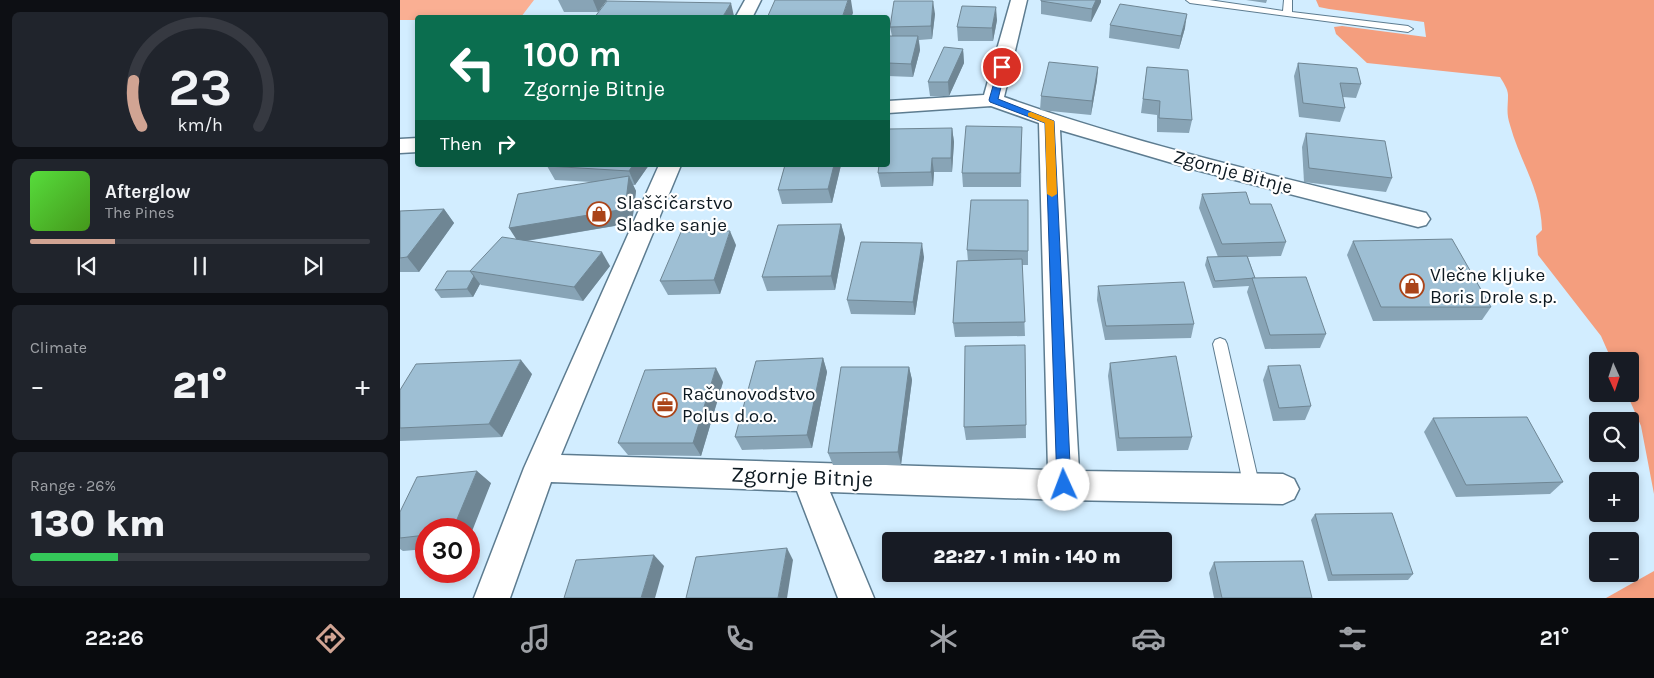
<!DOCTYPE html>
<meta charset="utf-8">
<style>
body{margin:0;font-family:Karla,sans-serif;background:#20242c;color:#f1f3f6;height:100vh;display:flex;flex-direction:column;font-size:19px;white-space:nowrap}
*{box-sizing:border-box;margin:0}
p{font-size:16px;color:#9ea1a6}
.icon{flex:none;width:28px;height:28px;fill:none;stroke:currentColor;stroke-width:2;stroke-linecap:round;stroke-linejoin:round}
.map{position:relative;flex:1;overflow:hidden}
.details{display:flex;flex-direction:column;gap:12px;padding:12px;background:#0d0f14;width:400px}
.details>*{flex:none}
.guide{position:absolute;left:15px;top:15px;width:475px;height:152px;border-radius:5px;box-shadow:0 2px 8px #0003;background:#0b6e4f;color:#fff;overflow:hidden}
.needle{width:32px;rotate:177deg}
.tools{position:absolute;left:1189px;top:352px;display:grid;gap:10px}
.tools a{display:grid;place-items:center;width:50px;height:50px;border-radius:5px;background:#171b24;box-shadow:0 2px 8px #0003;font-size:25px}
.speed{position:absolute;left:15px;top:518px;display:flex;gap:10px;font-size:25px;font-weight:700;text-align:center}
.speed>*{display:grid;place-content:center;width:65px;height:65px;border-radius:50%;background:#171b24;box-shadow:0 2px 8px #0003;line-height:1}
.speed .limit{border:8px solid #d22;background:#fff;color:#111}
.pin{position:absolute;display:grid;place-items:center;width:42px;height:42px;color:#fff;margin:-21px;border:2px solid #fff;border-radius:50%;box-shadow:0 1px 5px #0007}
.me{position:absolute;width:55px;margin:-28px;rotate:358deg;stroke-linejoin:round;filter:drop-shadow(0 0 4px #0008)}
.turn{display:flex;align-items:center;gap:18px;height:105px;padding:0 25px;font-size:22px}
.turn .icon{width:65px;height:65px;stroke-width:2.5}
.turn b{display:block;font-size:35px;line-height:42px}
.then{display:flex;align-items:center;height:48px;padding:0 25px;background:#0003;gap:10px;font-size:19px}
.big{font-size:38px;font-weight:800;line-height:1.1}
.details .card{flex:1;display:flex;flex-direction:column;justify-content:center;gap:8px;min-width:0;padding:0 18px;border-radius:8px;background:#20242c}
.details .dial{align-items:center;gap:0}
.dial svg{height:130px;overflow:visible;fill:none;stroke:#363941;stroke-width:7;stroke-linecap:round;text-anchor:middle}
.dial text{fill:#f1f3f6;stroke:none}
.song{display:flex;align-items:center;gap:15px}
.cover{width:60px;height:60px;border-radius:8px;background:linear-gradient(135deg,hsl(110 70% 55%),hsl(100 70% 35%))}
.played{height:5px;border-radius:2px;background:linear-gradient(90deg,#d1a493 25%,#363941 25%)}
.keys{display:flex;justify-content:space-around;direction:ltr}
.heat{display:flex;justify-content:space-between;align-items:center;font-size:28px;direction:ltr}
.charge{height:8px;border-radius:4px;background:linear-gradient(90deg,#34c759 26%,#363941 0)}
.trip{position:absolute;left:482px;top:532px;width:290px;height:50px;border-radius:5px;background:#171b24;box-shadow:0 2px 8px #0003;font-weight:800;line-height:50px;text-align:center}
.tab-bar{display:flex;height:80px;justify-content:space-around;align-items:center;background:#090b0e;color:#9ea1a6}
.tab-bar .icon{width:35px;height:35px}
.tab-bar .active{color:#d1a493}
.tab-bar b{font-size:22px;color:#f1f3f6}
main{display:flex;flex:1;min-height:0}
.map>svg:first-child{display:block}
.green{fill:#faaf93}
.forest{fill:#f49e7e}
.lines{fill:none;stroke-linecap:round;stroke-linejoin:round}
.lane-casing{stroke:#5d7c90;stroke-width:2}
.street-casing{stroke:#5d7c90;stroke-width:3}
.lane{fill:#fff;fill-rule:evenodd}
.street{fill:#fff;fill-rule:evenodd}
.wall{fill:#88a4b6}
.shaded-wall{fill:#6f8694}
.building{fill:#9ebfd4;stroke:#6f8694}
.route{fill:#1a73e8;stroke:#114b97}
.slow{fill:#f59e0b}
.labels{text-anchor:middle;dominant-baseline:central;stroke-width:4.5;stroke-linejoin:round;paint-order:stroke}
.street-label{font-size:19px;fill:#0d1921;stroke:#fff}
.poi-label{font-size:19px;fill:#0d1921;stroke:#fff;text-anchor:start}
.near-street-label{font-size:22px;fill:#0d1921;stroke:#fff}
</style>
<main>
<section class="details">
<div class="card dial"><svg viewBox="0 0 100 80">
<path d="M14 69A42 42 0 1 1 86 69"/>
<path d="M14 69A42 42 0 0 1 9 41" stroke="#d1a493"/>
<text x="50" y="56" font-size="32" font-weight="700">23</text>
<text x="50" y="72" font-size="11">km/h</text>
</svg></div>
<div class="card">
<div class="song"><i class="cover"></i><div><b>Afterglow</b><p>The Pines</p></div></div>
<div class="played"></div>
<div class="keys"><svg class="icon" aria-label="previous" viewBox="0 0 24 24"><path d="M18 5L8 12l10 7zM5 5v14"/></svg><svg class="icon" aria-label="pause" viewBox="0 0 24 24"><path d="M8 5v14M16 5v14"/></svg><svg class="icon" aria-label="next" viewBox="0 0 24 24"><path d="M6 5l10 7-10 7zM19 5v14"/></svg></div>
</div>
<div class="card"><p>Climate</p>
<div class="heat"><a>−</a><b class="big">21°</b><a>+</a></div>
</div>
<div class="card"><p>Range · 26%</p><b class="big">130 km</b><div class="charge"></div></div>
</section>
<div class="map">
<svg width="1254" height="598" viewBox="0 0 1254 598">
<rect width="100%" height="100%" fill="#d2edff"/>
<polygon class="green" points="0,0 134,0 121,17 18,18 17,20 0,20"/>
<g class="forest">
<path d="M916,0H1254V494L1241,426L1227,394H1230V361H1212L1201,336L1138,255L1136,236L1142,230C1141,189 1120,162 1110,125C1106,113 1108,107 1108,95C1108,89 1103,82 1100,77L967,63L936,34L934,27L942,26L1026,37L1024,22L929,9L919,7Z"/>
<polygon points="1254,571 1254,598 1206,598"/>
</g>
<g class="lines">
<g class="lane-casing">
<g id="lane">
<polygon points="786,0 809,0 883,11 884,0 892,0 892,12 1008,26 1013,29 1008,32 790,3"/>
<polygon points="820,338 825,340 827,344 860,488 858,493 852,496 846,493 844,488 813,344 815,340"/>
</g>
</g>
<g class="street-casing">
<g id="street">
<polygon points="345,0 361,0 352,18 335,18"/>
<path d="M611,0H627L604,97C739,145 879,177 1018,211L1026,213L1030,219L1026,225L1018,227L796,170L660,130L679,471L883,474L894,479L899,489L894,499L883,504L664,500L430,492L474,598H438L397,491L151,482L110,598H74L124,468L259,165H281L161,455L648,470L639,123L591,106L488,113V101L584,95Z"/>
<polygon points="18,138 18,152 0,153 0,139"/>
</g>
</g>
<use href="#lane" class="lane"/>
<use href="#street" class="street"/>
</g>
<g class="wall">
<polygon points="158,0 207,0 198,12 164,12"/>
<polygon points="641,0 701,0 701,2 691,22 641,14"/>
<polygon points="846,0 867,0 866,3"/>
<polygon points="535,14 532,39 519,40 520,50 513,77 488,76 488,36 492,36 490,27"/>
<polygon points="597,20 593,41 558,41 557,27"/>
<polygon points="710,25 785,28 779,49 709,38"/>
<polygon points="563,49 564,63 549,96 530,96 528,82"/>
<polygon points="898,63 961,84 956,98 943,97 945,108 940,122 899,117 894,76"/>
<polygon points="698,67 697,80 691,115 640,110 641,96"/>
<polygon points="747,67 792,120 789,133 757,132 757,115 741,113"/>
<polygon points="622,127 621,187 563,187 562,173"/>
<polygon points="552,128 554,142 552,172 534,172 533,186 481,187 478,173"/>
<polygon points="906,133 992,178 986,192 904,182 902,147"/>
<polygon points="249,165 235,185 233,185 236,191 232,223 127,241 210,266 183,301 81,285 80,284 73,297 41,298 35,290 70,271 116,239 192,182 155,180 147,166"/>
<polygon points="385,165 441,165 432,203 382,204 378,190"/>
<polygon points="802,194 850,204 886,242 881,256 848,257 855,278 926,334 920,348 865,349 847,292 849,286 813,288 805,265 807,257 818,257 799,208"/>
<polygon points="628,200 628,265 622,265 625,336 555,337 553,323 568,261 567,250"/>
<polygon points="44,209 54,223 19,272 0,272 0,211"/>
<polygon points="441,224 445,238 435,290 367,291 362,277"/>
<polygon points="953,241 1091,307 1082,320 973,321 947,255"/>
<polygon points="336,245 320,294 268,295 260,281"/>
<polygon points="524,257 515,315 451,314 447,300"/>
<polygon points="698,286 794,324 791,338 705,340 697,300"/>
<polygon points="625,345 626,438 566,440 564,427"/>
<polygon points="423,358 427,372 412,448 342,450 335,437"/>
<polygon points="710,363 792,437 788,450 717,451 708,376"/>
<polygon points="868,366 911,406 905,420 873,421 863,380"/>
<polygon points="509,367 512,380 501,465 433,465 428,453"/>
<polygon points="132,374 102,437 0,441 0,390"/>
<polygon points="323,382 301,456 228,455 218,443"/>
<polygon points="1033,418 1163,482 1150,494 1056,497 1024,432"/>
<polygon points="91,483 69,529 26,529 26,549 3,551 0,549 0,512"/>
<polygon points="915,514 1013,574 1008,580 928,581 911,520"/>
<polygon points="814,562 912,598 814,598 809,573"/>
</g>
<g class="shaded-wall">
<polygon points="193,0 207,0 198,12"/>
<polygon points="448,0 451,0 453,13 451,18 442,18"/>
<polygon points="696,0 701,0 701,2 691,22 692,9"/>
<polygon points="533,1 535,14 532,39 531,26"/>
<polygon points="331,3 334,16 334,18 322,18"/>
<polygon points="596,7 597,20 593,41 592,28"/>
<polygon points="787,14 785,28 779,49 781,36"/>
<polygon points="518,36 520,50 513,77 511,64"/>
<polygon points="563,49 564,63 549,96 548,82"/>
<polygon points="698,67 697,80 691,115 692,101"/>
<polygon points="552,128 554,142 552,172 551,158"/>
<polygon points="532,158 534,172 533,186 531,172"/>
<polygon points="233,165 249,165 235,185 229,171"/>
<polygon points="434,165 441,165 432,203 428,189"/>
<polygon points="229,176 236,191 232,223 118,242 109,228"/>
<polygon points="44,209 54,223 19,272 7,257"/>
<polygon points="441,224 445,238 435,290 431,276"/>
<polygon points="330,231 336,245 320,294 314,280"/>
<polygon points="522,243 524,257 515,315 513,302"/>
<polygon points="202,252 210,266 183,301 174,287"/>
<polygon points="74,276 80,284 73,297 67,289"/>
<polygon points="423,358 427,372 412,448 407,435"/>
<polygon points="121,360 132,374 102,437 89,424"/>
<polygon points="509,367 512,380 501,465 498,452"/>
<polygon points="316,368 323,382 301,456 293,443"/>
<polygon points="77,471 91,483 69,539 69,529 53,529"/>
<polygon points="387,548 393,560 387,598 378,598"/>
<polygon points="254,555 264,566 255,598 241,598"/>
</g>
<g class="building">
<polygon points="375,0 448,0 442,18 367,18"/>
<polygon points="641,0 696,0 692,9 641,1"/>
<polygon points="207,1 331,3 322,18 194,18"/>
<polygon points="494,1 533,1 531,26 490,27"/>
<polygon points="720,4 787,14 781,36 710,25"/>
<polygon points="562,6 596,7 592,28 557,27"/>
<polygon points="488,36 518,36 511,64 488,63"/>
<polygon points="544,47 563,49 548,82 528,82"/>
<polygon points="649,62 698,67 692,101 641,96"/>
<polygon points="898,63 957,68 961,84 940,83 945,108 903,103"/>
<polygon points="747,67 788,70 792,120 759,118 760,101 743,99"/>
<polygon points="566,126 622,127 620,173 562,173"/>
<polygon points="552,128 551,158 532,158 531,172 478,173 479,165 488,165 488,129"/>
<polygon points="906,133 985,141 992,178 909,168"/>
<polygon points="147,165 233,165 229,171 147,166"/>
<polygon points="385,165 434,165 428,189 378,190"/>
<polygon points="229,176 225,209 109,228 118,194"/>
<polygon points="846,192 850,204 871,204 886,242 822,244 802,194"/>
<polygon points="571,200 628,200 628,251 567,250"/>
<polygon points="44,209 7,257 0,258 0,211"/>
<polygon points="441,224 431,276 362,277 378,225"/>
<polygon points="330,231 314,280 260,281 281,232"/>
<polygon points="102,237 202,252 174,287 70,271"/>
<polygon points="1052,239 1091,307 981,307 953,241"/>
<polygon points="461,242 522,243 513,302 447,300"/>
<polygon points="847,256 855,278 815,281 807,257"/>
<polygon points="622,259 625,322 553,323 557,261"/>
<polygon points="47,271 70,271 74,276 67,289 35,290"/>
<polygon points="906,277 926,334 870,335 852,278"/>
<polygon points="784,282 794,324 706,326 698,286"/>
<polygon points="625,345 626,425 564,427 565,346"/>
<polygon points="776,356 792,437 719,438 710,363"/>
<polygon points="423,358 407,435 335,437 356,361"/>
<polygon points="121,360 89,424 0,428 0,390 16,364"/>
<polygon points="900,365 911,406 879,408 868,366"/>
<polygon points="441,367 509,367 498,452 428,453"/>
<polygon points="316,368 293,443 218,443 245,370"/>
<polygon points="1127,417 1163,482 1066,485 1033,418"/>
<polygon points="77,471 53,529 26,529 26,535 0,538 0,512 17,477"/>
<polygon points="992,513 1013,574 932,575 915,514"/>
<polygon points="387,548 378,598 286,598 296,557"/>
<polygon points="254,555 241,598 164,598 176,560"/>
<polygon points="903,561 912,598 822,598 814,562"/>
</g>
<polygon class="route" points="599,65 606,67 598,99 654,121 671,485 669,489 664,491 659,489 657,485 645,123 590,102 589,100"/>
<polygon class="slow" points="631,112 654,121 657,194 652,197 647,194 645,123 628,116 628,113"/>
<defs>
<g id="shop-ring" transform="scale(1.25)"><circle r="9.5" fill="#fff" stroke="#aa4419" stroke-width="1.5"/><path d="M-5-2.5h2.3a2.7 3.5 0 0 1 5.4 0H5L5.5 6h-11ZM-1.5-2.5h3a1.5 2.3 0 0 0-3 0Z" fill="#aa4419"/></g>
<g id="office-ring" transform="scale(1.25)"><circle r="9.5" fill="#fff" stroke="#aa4419" stroke-width="1.5"/><path d="M-6-3h4V-5.5h4V-3h4V5H-6ZM-1-4.5V-3h2v-1.5ZM-6 0V1H6V0Z" fill="#aa4419"/></g>
</defs>
<g fill-rule="evenodd">
<use href="#shop-ring" x="199" y="214"/>
<use href="#shop-ring" x="1012" y="286"/>
<use href="#office-ring" x="265" y="405"/>
</g>
<g class="labels">
<g class="street-label">
<text transform="translate(833 172) rotate(15)">Zgornje Bitnje</text>
</g>
<g class="poi-label">
<text x="216" y="203">Slaščičarstvo<tspan x="216" dy="22">Sladke sanje</tspan></text>
<text x="1030" y="275">Vlečne kljuke<tspan x="1030" dy="22">Boris Drole s.p.</tspan></text>
<text x="282" y="394">Računovodstvo<tspan x="282" dy="22">Polus d.o.o.</tspan></text>
</g>
<g class="near-street-label">
<text transform="translate(402 477) rotate(2)">Zgornje Bitnje</text>
</g>
</g>
</svg>
<div class="tools">
<a><svg class="needle" viewBox="-14 -14 28 28"><path d="M0-13l5 13h-10z" fill="#e53935"/><path d="M0 13l5-13h-10z" fill="#9ea1a6"/></svg></a>
<a><svg class="icon" aria-label="search" viewBox="0 0 24 24"><circle cx="10" cy="10" r="6"/><path d="M15 15l6 6"/></svg></a>
<a>+</a>
<a>−</a>
</div>
<div class="speed"><div class="limit">30</div></div>
<div class="pin" style="left:602px;top:67px;background:#d93025"><svg class="icon" aria-label="arrive" viewBox="0 0 24 24"><path d="M6 21V4h12l-3 4 3 4H6"/></svg></div>
<svg class="me" style="left:664px;top:485px" viewBox="-20 -20 40 40"><circle r="19" fill="#fff"/><path d="M0-13L10 11 0 6-10 11z" fill="#1a73e8"/></svg>
<div class="trip">22:27 · 1 min · 140 m</div>
<div class="guide">
<div class="turn"><svg class="icon" aria-label="left" viewBox="0 0 24 24"><path d="M17 20v-9H6M10 6l-5 5 5 5"/></svg><div><b>100 m</b>Zgornje Bitnje</div></div>
<div class="then">Then<svg class="icon" aria-label="right" viewBox="0 0 24 24"><path d="M7 20v-9h11M14 6l5 5-5 5"/></svg></div>
</div>
</div>
</main>
<nav class="tab-bar">
<b>22:26</b>
<svg class="icon active" aria-label="directions" viewBox="0 0 24 24"><path d="M12 3l9 9-9 9-9-9zM9 14v-3h6M13 9l2 2-2 2"/></svg>
<svg class="icon" aria-label="music" viewBox="0 0 24 24"><path d="M9 18V5l10-2v13"/><circle cx="6" cy="18" r="3"/><circle cx="16" cy="16" r="3"/></svg>
<svg class="icon" aria-label="phone" viewBox="0 0 24 24"><path d="M5 4h4l2 5-3 2q2 4 5 5l2-3 5 2v4C11 20 4 13 5 4z"/></svg>
<svg class="icon" aria-label="climate" viewBox="0 0 24 24"><path d="M12 3v18M4 7l16 10M4 17L20 7"/></svg>
<svg class="icon" aria-label="car" viewBox="0 0 24 24"><path d="M5 17H2v-5l4-1 3-4h7l3 4 3 1v5h-3M9 17h6M6 11h13"/><circle cx="7" cy="17" r="2"/><circle cx="17" cy="17" r="2"/></svg>
<svg class="icon" aria-label="filters" viewBox="0 0 24 24"><path d="M4 7h16M4 17h16"/><circle cx="9" cy="7" r="2"/><circle cx="15" cy="17" r="2"/></svg>
<b>21°</b>
</nav>
